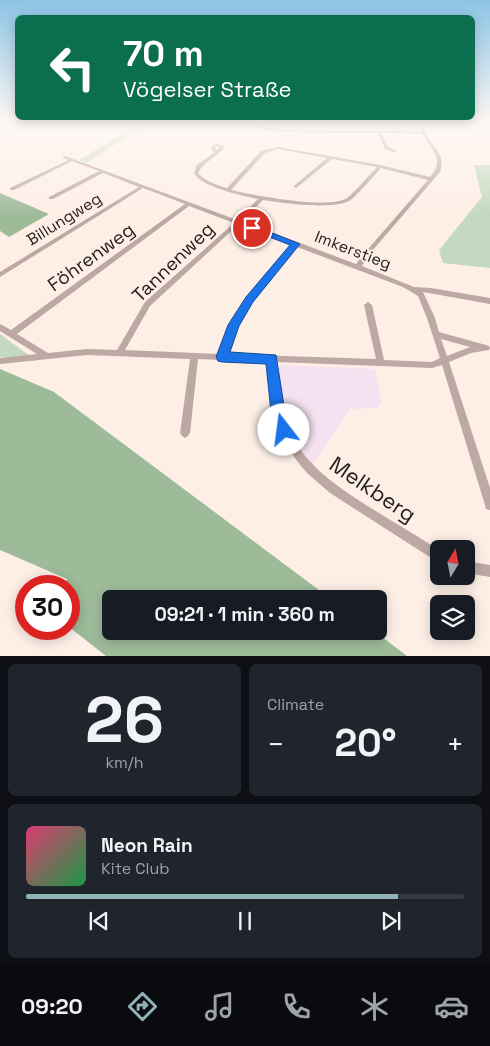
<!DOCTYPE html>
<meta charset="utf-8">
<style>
body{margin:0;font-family:"Space Grotesk",sans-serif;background:#20242c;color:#f1f3f6;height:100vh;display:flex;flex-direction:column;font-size:19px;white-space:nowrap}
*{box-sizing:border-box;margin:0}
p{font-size:16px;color:#9ea1a6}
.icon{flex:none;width:28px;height:28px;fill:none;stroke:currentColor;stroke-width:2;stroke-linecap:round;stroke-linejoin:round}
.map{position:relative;height:656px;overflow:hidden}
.sheet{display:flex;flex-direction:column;gap:8px;padding:8px;background:#0d0f14;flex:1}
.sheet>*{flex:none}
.hud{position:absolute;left:15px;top:15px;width:460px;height:105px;border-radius:8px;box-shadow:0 2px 12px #0003;background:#0b6e4f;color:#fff;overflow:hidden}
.needle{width:32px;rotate:10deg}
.fabs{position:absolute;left:430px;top:540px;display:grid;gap:10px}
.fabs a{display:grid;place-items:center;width:45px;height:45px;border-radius:8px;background:#171b24;box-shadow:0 2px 12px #0003;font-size:25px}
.speed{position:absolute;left:15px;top:575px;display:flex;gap:10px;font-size:25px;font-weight:700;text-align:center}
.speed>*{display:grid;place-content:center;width:65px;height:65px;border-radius:50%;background:#171b24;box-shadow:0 2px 12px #0003;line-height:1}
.speed .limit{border:8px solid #d22;background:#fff;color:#111}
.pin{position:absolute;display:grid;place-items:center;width:42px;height:42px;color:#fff;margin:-21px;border:2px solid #fff;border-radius:50%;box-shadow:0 1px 5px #0007}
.me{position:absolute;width:55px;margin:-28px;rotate:345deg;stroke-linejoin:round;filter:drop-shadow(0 0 4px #0008)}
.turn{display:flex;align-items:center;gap:18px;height:105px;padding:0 25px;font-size:22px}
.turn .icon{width:65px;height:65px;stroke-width:2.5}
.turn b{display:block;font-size:35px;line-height:42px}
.big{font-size:38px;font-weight:600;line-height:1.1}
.sheet .widget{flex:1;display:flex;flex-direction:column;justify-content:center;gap:8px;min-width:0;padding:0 18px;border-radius:8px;background:#20242c}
.sheet .dial{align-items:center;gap:0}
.dial b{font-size:65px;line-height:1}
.song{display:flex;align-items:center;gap:15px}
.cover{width:60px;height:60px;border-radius:8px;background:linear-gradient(135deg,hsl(340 70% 55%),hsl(140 70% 35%))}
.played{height:5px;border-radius:2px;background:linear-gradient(90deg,#8fb3b9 85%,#363941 85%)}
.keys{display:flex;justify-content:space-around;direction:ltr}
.heat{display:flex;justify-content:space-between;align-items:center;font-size:28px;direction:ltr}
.sheet .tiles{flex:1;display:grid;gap:8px;grid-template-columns:1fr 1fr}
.widget:last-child{grid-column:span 2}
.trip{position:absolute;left:102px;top:590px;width:285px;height:50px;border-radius:8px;background:#171b24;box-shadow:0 2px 12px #0003;font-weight:600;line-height:50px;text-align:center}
.menu{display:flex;height:80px;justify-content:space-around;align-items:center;background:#090b0e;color:#9ea1a6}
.menu .icon{width:35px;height:35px}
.menu .on{color:#8fb3b9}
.menu b{font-size:22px;color:#f1f3f6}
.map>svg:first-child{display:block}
.education{fill:#f5e1f0}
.green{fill:#c3d9c0}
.forest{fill:#9dbb99}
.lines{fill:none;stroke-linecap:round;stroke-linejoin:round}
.minor{fill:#bda8a4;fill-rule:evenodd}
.route{fill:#1a73e8;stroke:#114b97}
.labels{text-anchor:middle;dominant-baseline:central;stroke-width:4;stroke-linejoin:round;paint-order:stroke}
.far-street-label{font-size:16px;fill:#231d19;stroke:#fdefe6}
.street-label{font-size:19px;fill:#231d19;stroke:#fdefe6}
.near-street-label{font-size:22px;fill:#231d19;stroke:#fdefe6}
</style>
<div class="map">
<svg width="490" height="656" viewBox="0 0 490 656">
<rect width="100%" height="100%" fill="#fdefe6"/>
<polygon class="education" points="275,365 375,369 381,401 378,408 350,409 311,467 287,428"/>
<g class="green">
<polygon points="140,123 149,123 86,163 79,160"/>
<polygon points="474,165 490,165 490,268 443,263 439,250 482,197"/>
<polygon points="0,334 37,361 0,357"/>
</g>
<g class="forest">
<polygon points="0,193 49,214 9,237 0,231"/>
<polygon points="0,369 54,392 331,599 111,599 111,631 374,631 407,656 106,656 69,627 69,586 64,586 67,579 0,550"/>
</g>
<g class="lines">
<g class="minor">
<path d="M340,123H344L347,131H398L392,123H396L402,131L422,132L421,123H425C425,127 425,131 427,135C434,149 446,154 440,172L366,258L362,266L414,287L431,288L490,298V304L423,292L435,318L439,332L486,345L489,346L490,348L489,350L471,353L449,362L490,488V510L486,509L485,505L442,365L432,368L275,362C278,384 279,406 287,426C305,470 349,494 387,518C404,528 422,539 439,550V563L330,493L307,473L297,461L288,448L276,422L271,395L267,362L198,359L190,433L188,436L185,438L182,436L180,433L190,359L87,355L0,364V358L37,354L0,331V324L11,330L185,204L143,188L0,277V272L139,187L103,173L53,199H49V197L99,171L72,161L14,190H10V188L69,160L63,158V156H65L237,220L258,199C243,196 201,187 194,173L197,165L214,153L211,147L216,144L225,146C218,157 204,161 198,173C204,181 217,185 227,188L261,151L278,147L380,165L430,177C446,159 431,151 423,134L382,133L388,147L396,150V152H394L385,149L378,133L280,132L268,130L255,126L264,124L272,129L280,130L343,131ZM218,146L220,147L217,150L215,147ZM278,149L327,158L294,186V187L296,188L332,159L377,167C369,175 355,192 347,198C329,210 253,195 231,190L265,153ZM381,168L428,180L362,256L356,264L242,221L263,200C282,203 337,211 352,199C362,190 372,178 381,168ZM189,206L234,223L145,302L117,350L87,349L48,353L17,334ZM239,224L292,245C263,278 232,310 219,354L125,350L150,306ZM297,247L403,287L418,296L427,318L440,358L432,362L384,360L372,305L368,302L364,305L376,359L227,354C238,311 269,280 297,247ZM441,339L470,347L447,356Z"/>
<polygon points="466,561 490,565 490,577 466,573"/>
</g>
</g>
<linearGradient id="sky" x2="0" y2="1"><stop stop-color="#8cc4e5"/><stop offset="0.57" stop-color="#fef8f4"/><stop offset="1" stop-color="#fef8f4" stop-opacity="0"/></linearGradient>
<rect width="490" height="215" fill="url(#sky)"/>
<polygon class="route" points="252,225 300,244 253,302 239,326 230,352 276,355 285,412 291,430 289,435 284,437 279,435 271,412 266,364 222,362 218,361 216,357 228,325 246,297 290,245 249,229 248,228"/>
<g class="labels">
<g class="far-street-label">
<text transform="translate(64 219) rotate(-32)">Billungweg</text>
<text transform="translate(353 250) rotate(21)">Imkerstieg</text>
</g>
<g class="street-label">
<text transform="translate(91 257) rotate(-36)">Föhrenweg</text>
<text transform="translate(173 262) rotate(-44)">Tannenweg</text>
</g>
<g class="near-street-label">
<text transform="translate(373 489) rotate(34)">Melkberg</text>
</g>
</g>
</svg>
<div class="fabs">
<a><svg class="needle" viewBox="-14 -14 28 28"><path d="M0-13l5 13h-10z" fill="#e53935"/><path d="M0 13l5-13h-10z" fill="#9ea1a6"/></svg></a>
<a><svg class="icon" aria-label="layers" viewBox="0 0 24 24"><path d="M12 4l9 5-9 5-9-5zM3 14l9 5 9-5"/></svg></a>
</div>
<div class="speed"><div class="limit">30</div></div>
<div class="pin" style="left:252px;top:228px;background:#d93025"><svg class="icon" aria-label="arrive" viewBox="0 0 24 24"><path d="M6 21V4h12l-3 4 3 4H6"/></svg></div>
<svg class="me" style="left:284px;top:430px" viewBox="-20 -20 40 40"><circle r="19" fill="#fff"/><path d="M0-13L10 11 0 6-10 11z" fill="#1a73e8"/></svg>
<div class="trip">09:21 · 1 min · 360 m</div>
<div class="hud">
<div class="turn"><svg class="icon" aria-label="left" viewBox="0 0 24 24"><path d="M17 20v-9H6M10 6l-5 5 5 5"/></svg><div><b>70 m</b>Vögelser Straße</div></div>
</div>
</div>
<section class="sheet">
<div class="tiles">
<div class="widget dial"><b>26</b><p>km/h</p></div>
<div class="widget"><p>Climate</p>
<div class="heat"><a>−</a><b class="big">20°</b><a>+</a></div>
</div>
<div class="widget">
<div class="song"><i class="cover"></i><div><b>Neon Rain</b><p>Kite Club</p></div></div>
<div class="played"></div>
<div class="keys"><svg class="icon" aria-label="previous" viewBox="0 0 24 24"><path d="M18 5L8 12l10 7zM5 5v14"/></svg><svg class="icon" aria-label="pause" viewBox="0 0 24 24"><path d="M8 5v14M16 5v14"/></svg><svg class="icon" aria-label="next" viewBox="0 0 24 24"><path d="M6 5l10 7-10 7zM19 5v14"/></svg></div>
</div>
</div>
</section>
<nav class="menu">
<b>09:20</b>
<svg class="icon on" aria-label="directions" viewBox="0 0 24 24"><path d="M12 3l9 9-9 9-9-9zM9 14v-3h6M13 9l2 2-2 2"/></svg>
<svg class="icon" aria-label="music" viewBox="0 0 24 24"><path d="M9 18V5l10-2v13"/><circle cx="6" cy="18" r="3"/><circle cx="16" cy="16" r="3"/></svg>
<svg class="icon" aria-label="phone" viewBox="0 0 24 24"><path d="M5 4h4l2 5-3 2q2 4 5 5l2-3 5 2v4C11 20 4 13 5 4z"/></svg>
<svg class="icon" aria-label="climate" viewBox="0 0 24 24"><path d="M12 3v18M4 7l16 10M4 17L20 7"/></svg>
<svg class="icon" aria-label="car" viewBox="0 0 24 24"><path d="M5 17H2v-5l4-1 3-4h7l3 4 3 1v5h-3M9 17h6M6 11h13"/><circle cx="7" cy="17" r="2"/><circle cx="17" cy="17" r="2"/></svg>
</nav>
